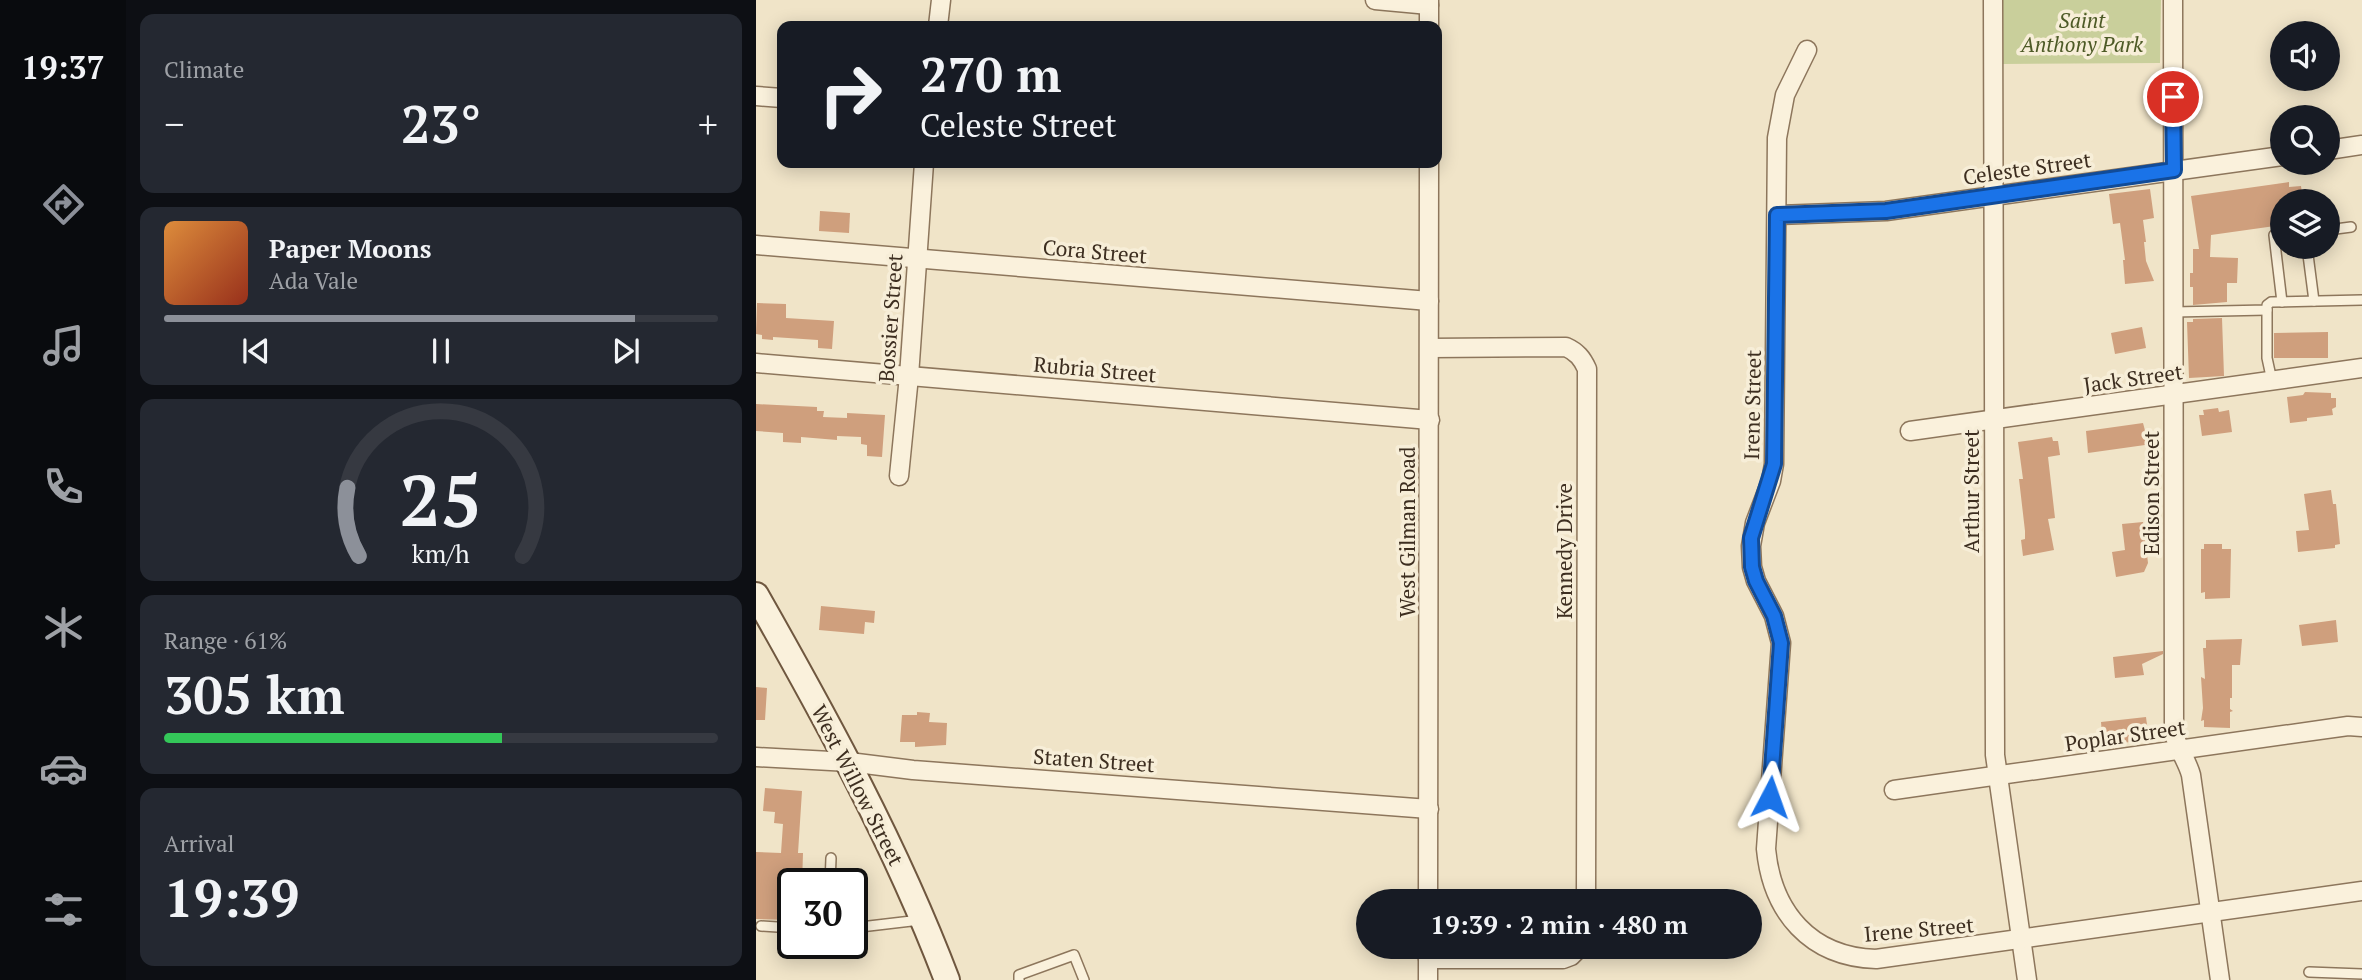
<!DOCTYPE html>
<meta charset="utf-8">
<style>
body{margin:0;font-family:"PT Serif",serif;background:#242831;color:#f1f3f6;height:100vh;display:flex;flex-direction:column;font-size:26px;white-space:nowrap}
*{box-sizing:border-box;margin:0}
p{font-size:23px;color:#9ea1a6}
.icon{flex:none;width:38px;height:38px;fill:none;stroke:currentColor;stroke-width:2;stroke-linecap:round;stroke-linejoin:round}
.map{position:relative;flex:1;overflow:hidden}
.side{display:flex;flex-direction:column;gap:14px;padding:14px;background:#0d0f14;width:630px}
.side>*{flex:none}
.top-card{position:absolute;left:21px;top:21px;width:665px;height:147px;border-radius:14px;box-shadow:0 4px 18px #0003;background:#171b24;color:#f1f3f6;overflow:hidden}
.fabs{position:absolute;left:1514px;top:21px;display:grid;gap:14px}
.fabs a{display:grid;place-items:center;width:70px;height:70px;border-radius:50%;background:#171b24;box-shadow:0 4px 18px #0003;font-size:35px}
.speed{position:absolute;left:21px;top:868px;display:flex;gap:14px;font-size:35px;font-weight:700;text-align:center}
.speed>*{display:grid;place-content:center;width:91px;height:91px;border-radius:50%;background:#171b24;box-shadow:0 4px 18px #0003;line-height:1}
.speed .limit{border:4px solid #111;border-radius:10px;background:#fff;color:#111}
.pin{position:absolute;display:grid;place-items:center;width:60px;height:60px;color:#fff;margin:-30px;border:4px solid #fff;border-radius:50%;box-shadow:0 2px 7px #0007}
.me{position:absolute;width:77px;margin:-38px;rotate:4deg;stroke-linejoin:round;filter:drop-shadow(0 0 5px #0008)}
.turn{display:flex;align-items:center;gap:24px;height:147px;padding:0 28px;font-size:32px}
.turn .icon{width:91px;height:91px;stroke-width:2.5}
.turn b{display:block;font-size:49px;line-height:60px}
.big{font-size:52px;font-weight:800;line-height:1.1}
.side .card{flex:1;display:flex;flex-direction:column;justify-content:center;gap:10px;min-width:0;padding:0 24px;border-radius:14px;background:#242831}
.side .dial{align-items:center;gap:0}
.dial svg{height:182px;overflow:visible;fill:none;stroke:#363941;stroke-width:7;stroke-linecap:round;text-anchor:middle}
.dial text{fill:#f1f3f6;stroke:none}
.song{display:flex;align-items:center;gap:21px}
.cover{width:84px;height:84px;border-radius:10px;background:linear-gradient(135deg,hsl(30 70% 55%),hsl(10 70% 35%))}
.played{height:7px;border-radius:4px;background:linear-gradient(90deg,#8c9099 85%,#363941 85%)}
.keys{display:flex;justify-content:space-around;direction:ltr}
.heat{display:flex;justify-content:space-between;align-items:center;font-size:38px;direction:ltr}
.charge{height:10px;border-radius:5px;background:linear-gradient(90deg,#34c759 61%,#363941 0)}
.trip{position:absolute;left:600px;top:889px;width:406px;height:70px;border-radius:35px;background:#171b24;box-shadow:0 4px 18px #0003;font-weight:800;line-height:70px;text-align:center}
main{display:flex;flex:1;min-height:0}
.tabs{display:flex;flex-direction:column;width:126px;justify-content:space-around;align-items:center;background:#090b0e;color:#9ea1a6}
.tabs .icon{width:49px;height:49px}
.tabs .active{color:#8c9099}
.tabs b{font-size:32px;color:#f1f3f6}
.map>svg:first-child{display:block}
.green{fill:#c9cf9b}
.building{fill:#cf9f7d}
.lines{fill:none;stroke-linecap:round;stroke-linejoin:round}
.lane-casing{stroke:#8d765c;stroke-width:12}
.street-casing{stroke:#8d765c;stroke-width:21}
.secondary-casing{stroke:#6f573f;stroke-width:28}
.lane{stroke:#faf1dc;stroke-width:9}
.street{stroke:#faf1dc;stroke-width:18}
.secondary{stroke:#faf1dc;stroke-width:24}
.route-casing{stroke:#114b97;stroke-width:18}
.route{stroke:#1a73e8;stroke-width:12}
.labels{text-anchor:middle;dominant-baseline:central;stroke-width:7;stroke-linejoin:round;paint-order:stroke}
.park-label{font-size:21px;font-style:italic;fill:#4d5a26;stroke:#f7eed8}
.street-label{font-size:21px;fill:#3d2e20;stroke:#f7eed8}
</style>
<main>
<nav class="tabs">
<b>19:37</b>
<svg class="icon active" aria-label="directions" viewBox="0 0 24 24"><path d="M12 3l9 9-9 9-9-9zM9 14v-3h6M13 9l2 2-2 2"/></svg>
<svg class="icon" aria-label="music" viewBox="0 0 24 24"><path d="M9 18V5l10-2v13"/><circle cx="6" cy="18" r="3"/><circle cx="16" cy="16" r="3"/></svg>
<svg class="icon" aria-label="phone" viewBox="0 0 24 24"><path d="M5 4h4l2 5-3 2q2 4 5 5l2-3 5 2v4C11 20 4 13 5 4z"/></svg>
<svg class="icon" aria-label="climate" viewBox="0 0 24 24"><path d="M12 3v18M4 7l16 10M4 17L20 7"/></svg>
<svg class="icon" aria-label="car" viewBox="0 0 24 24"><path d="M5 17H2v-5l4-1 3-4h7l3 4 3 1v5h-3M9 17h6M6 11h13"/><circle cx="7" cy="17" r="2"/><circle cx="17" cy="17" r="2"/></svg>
<svg class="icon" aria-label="filters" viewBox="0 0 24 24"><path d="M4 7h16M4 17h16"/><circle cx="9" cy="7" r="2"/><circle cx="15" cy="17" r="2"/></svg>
</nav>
<section class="side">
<div class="card"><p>Climate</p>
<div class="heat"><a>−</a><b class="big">23°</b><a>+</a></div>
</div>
<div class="card">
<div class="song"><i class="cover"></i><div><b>Paper Moons</b><p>Ada Vale</p></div></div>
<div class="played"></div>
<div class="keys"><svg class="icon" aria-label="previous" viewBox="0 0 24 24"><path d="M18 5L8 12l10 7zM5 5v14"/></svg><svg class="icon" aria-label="pause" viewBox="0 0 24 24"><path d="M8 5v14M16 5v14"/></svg><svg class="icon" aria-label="next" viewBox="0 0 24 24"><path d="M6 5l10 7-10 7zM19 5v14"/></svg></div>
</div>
<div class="card dial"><svg viewBox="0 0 100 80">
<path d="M14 69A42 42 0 1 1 86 69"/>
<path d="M14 69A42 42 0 0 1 9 39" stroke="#8c9099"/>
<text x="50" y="56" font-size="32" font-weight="700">25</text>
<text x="50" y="72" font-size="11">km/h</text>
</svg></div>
<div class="card"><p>Range · 61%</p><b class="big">305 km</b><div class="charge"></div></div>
<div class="card"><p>Arrival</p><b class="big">19:39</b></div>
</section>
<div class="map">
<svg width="1606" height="980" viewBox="0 0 1606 980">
<rect width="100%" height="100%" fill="#f0e4c8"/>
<polygon class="green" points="1247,0 1405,0 1404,63 1247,64"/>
<g class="building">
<polygon points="1533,182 1533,187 1545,186 1547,201 1526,201 1526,225 1455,235 1454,257 1482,258 1481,283 1471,283 1471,302 1437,305 1437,287 1434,287 1434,273 1437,273 1437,249 1443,249 1435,196"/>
<polygon points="1394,189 1398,218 1387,220 1390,242 1388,242 1390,261 1398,281 1369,284 1367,260 1369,260 1364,223 1357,224 1353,194"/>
<polygon points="64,211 94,213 93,233 63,231"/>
<polygon points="1,303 30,304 30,318 78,321 76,349 62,348 62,340 17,337 17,340 6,339 6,335 0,334"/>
<polygon points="1466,318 1468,376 1433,378 1431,322 1437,322 1437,319"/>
<polygon points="1386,327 1390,348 1359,354 1355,333"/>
<polygon points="1572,332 1572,358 1518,358 1518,333"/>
<polygon points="1549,392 1575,393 1575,398 1580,398 1580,407 1576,409 1577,415 1551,418 1551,421 1534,423 1531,397 1547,395"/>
<polygon points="0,404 61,407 61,411 68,411 67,417 91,418 91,413 129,415 126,457 111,456 111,445 105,444 105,437 81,436 81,440 45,437 45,443 27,442 27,433 0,431"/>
<polygon points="1462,408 1463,412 1473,410 1476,432 1446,436 1443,415 1448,415 1447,410"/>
<polygon points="1387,423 1391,438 1389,445 1332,453 1330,431"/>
<polygon points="1296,437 1297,441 1302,441 1304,455 1292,457 1299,518 1292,519 1298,550 1267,556 1265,540 1269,539 1269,531 1263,479 1267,479 1262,442"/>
<polygon points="1575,490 1577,504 1580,504 1584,544 1579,545 1579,548 1542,552 1540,531 1553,530 1548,494"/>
<polygon points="1387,522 1392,563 1388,572 1360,577 1356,552 1369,550 1366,524"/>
<polygon points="1448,544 1466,544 1466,549 1475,549 1474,598 1449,599 1449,592 1445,593 1445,549 1448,549"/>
<polygon points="65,606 119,611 118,623 109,622 108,634 63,630"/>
<polygon points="1580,620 1582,642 1546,646 1543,625"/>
<polygon points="1486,639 1484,665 1476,665 1476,698 1474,698 1474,709 1477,711 1474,712 1474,728 1448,727 1448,720 1445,721 1447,708 1445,677 1449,679 1447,648 1450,648 1450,640"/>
<polygon points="1407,651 1407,654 1386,664 1388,675 1359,678 1357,657"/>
<polygon points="0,687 11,688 9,720 0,720"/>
<polygon points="161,712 174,713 173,722 191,723 190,745 159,747 159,742 144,742 146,715 161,715"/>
<polygon points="1390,717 1393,740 1347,745 1345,722"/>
<polygon points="9,788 46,791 42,853 47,853 46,884 37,884 37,920 0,919 0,852 25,853 27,824 18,823 19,812 7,811"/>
</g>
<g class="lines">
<g class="lane-casing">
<g id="lane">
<polyline points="1572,230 1595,227"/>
<polyline points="1518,235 1526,302"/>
<polyline points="1551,247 1558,301"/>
<polyline points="1511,310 1511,358 1516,381"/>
<polyline points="1418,312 1511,310 1511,305 1515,302 1606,300"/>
<polyline points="74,884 75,858"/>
<polyline points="5,926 37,928"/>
<polyline points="96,928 164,920"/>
<polyline points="1553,972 1606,974"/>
<polyline points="263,980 263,975 318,955 328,980"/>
</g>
</g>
<g class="street-casing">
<g id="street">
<polyline points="619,0 673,5"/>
<polyline points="673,0 673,26"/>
<polyline points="1237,0 1239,755 1271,980"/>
<path d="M1417,0L1418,733C1421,748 1431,760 1435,775L1464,980"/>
<polyline points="182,26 185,0"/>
<path d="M1051,50L1029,95L1021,138L1018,464L1015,481L999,523L995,546L996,567L1000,581L1018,616L1025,643L1010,849C1016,912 1054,957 1120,959L1606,891"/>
<polyline points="0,96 26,98"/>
<polyline points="1572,150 1606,145"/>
<polyline points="1021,215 1130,211 1526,156"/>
<polyline points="0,245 673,301"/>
<path d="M674,348L810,347C821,352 826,358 831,369L830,901"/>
<polyline points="0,363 674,420"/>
<polyline points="1154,431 1606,368"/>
<polyline points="143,476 153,376 168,163"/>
<polyline points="0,757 93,762 157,770 673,809"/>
<polyline points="1138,790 1592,726 1606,727"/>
<polyline points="672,901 673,163"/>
<polyline points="672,959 807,959 815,956 824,947"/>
<polyline points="672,980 672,947"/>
</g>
</g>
<g class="secondary-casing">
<path id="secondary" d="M0,595C71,720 140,846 191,980"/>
</g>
<use href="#lane" class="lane"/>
<use href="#street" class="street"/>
<use href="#secondary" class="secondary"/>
</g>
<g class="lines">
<g class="route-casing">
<polyline id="route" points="1014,797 1025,643 1018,616 1000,581 996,567 995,538 1018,464 1021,215 1130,211 1418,170 1417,97"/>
</g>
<use href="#route" class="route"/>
</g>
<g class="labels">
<g class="park-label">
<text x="1326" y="20">Saint<tspan x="1326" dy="24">Anthony Park</tspan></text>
</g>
<g class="street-label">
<text transform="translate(1271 168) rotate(-8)">Celeste Street</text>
<text transform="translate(339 251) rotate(5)">Cora Street</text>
<text transform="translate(134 318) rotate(-86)">Bossier Street</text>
<text transform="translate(339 369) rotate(5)">Rubria Street</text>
<text transform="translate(1377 378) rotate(-8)">Jack Street</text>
<text transform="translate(996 405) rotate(-89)">Irene Street</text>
<text transform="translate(1215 491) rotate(-90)">Arthur Street</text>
<text transform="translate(1395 493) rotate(-90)">Edison Street</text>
<text transform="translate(651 532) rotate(-90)">West Gilman Road</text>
<text transform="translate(808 551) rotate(-90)">Kennedy Drive</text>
<text transform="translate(1369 735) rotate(-8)">Poplar Street</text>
<text transform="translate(338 760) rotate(4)">Staten Street</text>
<text transform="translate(102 785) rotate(63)">West Willow Street</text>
<text transform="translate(1163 929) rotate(-5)">Irene Street</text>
</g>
</g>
</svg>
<div class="fabs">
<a><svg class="icon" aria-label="sound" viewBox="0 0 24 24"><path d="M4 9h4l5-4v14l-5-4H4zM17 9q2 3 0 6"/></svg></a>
<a><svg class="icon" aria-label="search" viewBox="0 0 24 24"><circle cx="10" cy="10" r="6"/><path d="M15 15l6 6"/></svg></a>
<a><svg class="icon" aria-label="layers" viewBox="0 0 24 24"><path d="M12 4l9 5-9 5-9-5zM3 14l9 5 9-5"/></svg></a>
</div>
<div class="speed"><div class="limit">30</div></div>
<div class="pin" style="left:1417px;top:97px;background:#d93025"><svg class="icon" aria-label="arrive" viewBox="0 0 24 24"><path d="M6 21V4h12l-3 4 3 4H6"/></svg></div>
<svg class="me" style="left:1014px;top:797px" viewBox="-20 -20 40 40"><path d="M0-17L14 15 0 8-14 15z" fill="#1a73e8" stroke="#fff" stroke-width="4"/></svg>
<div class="trip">19:39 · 2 min · 480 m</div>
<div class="top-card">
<div class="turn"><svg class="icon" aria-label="right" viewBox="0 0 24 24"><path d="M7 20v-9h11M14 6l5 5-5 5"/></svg><div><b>270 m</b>Celeste Street</div></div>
</div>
</div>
</main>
